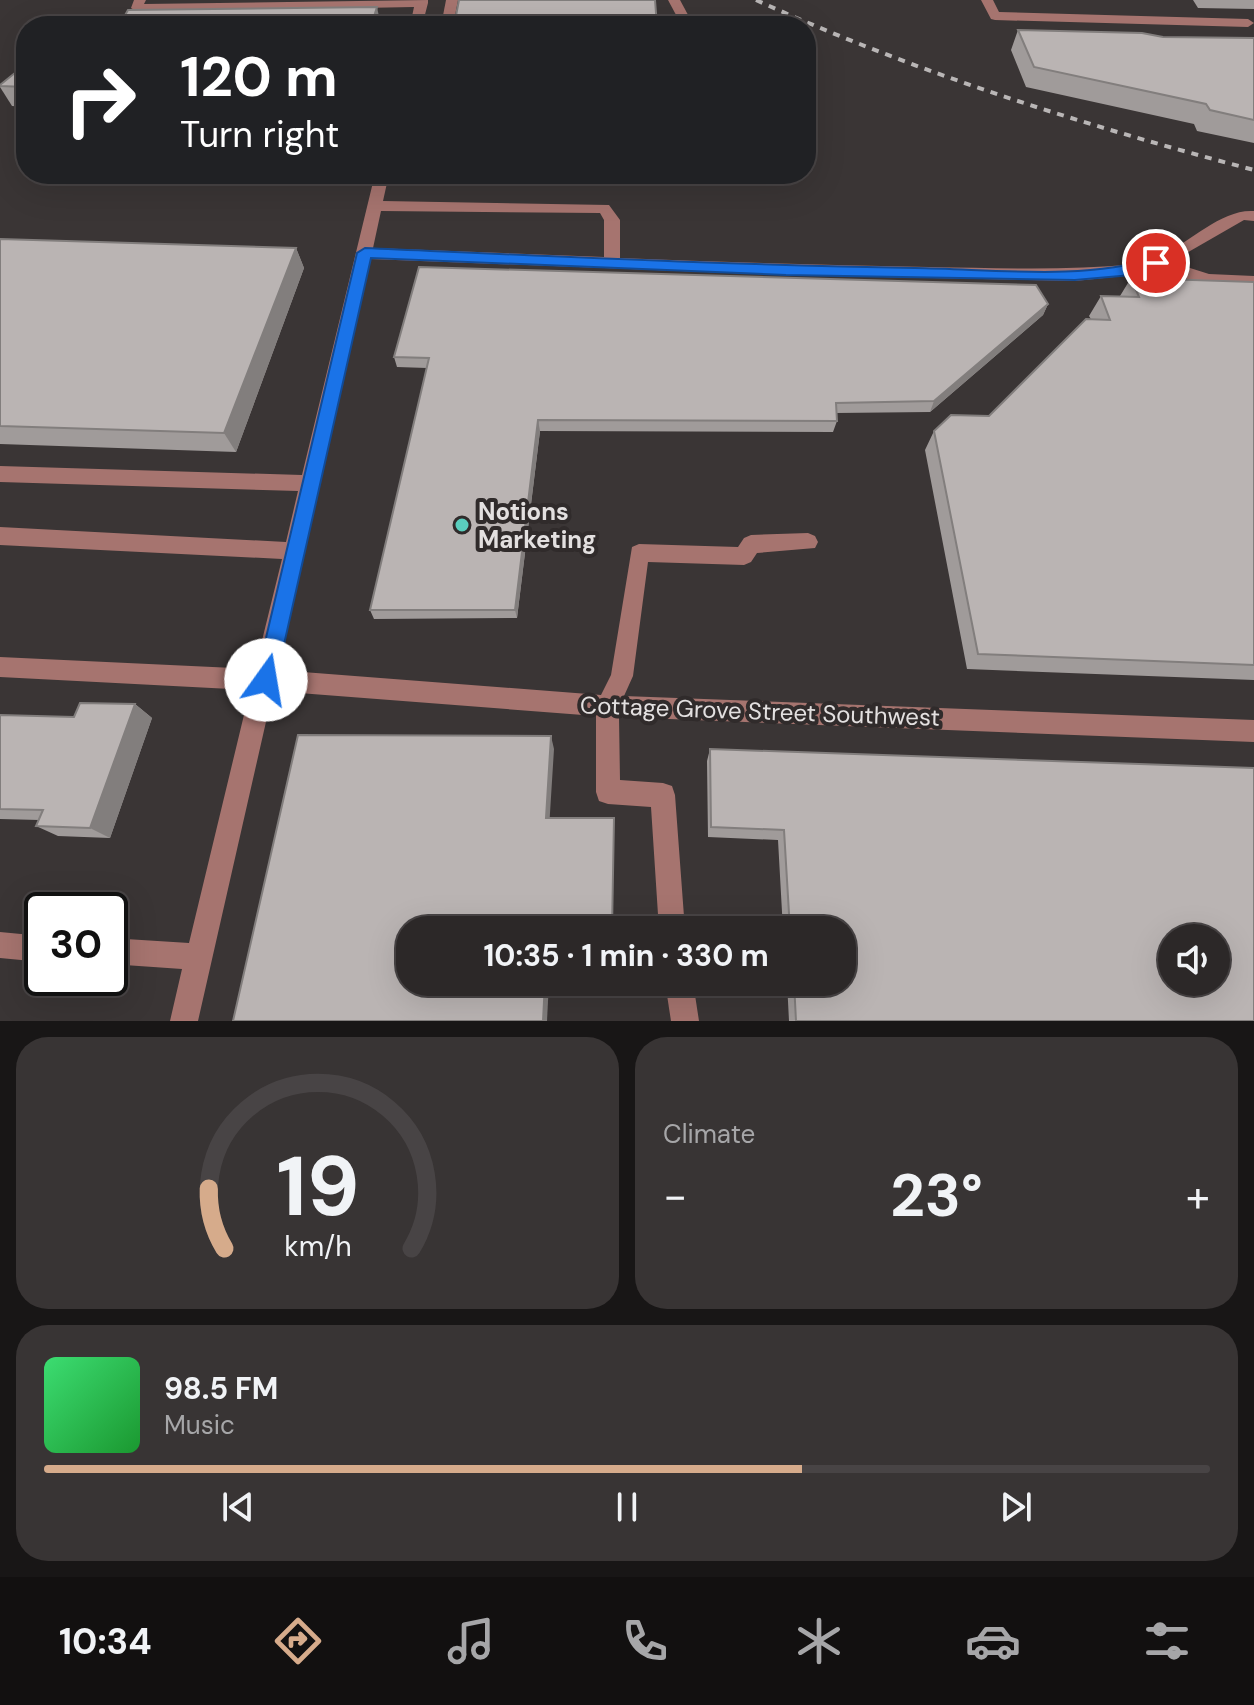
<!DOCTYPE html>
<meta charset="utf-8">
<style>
body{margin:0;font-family:"DM Sans",sans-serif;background:#383434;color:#f1f3f6;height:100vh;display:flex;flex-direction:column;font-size:30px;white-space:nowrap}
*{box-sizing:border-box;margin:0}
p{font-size:26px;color:#a6a6a8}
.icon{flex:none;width:44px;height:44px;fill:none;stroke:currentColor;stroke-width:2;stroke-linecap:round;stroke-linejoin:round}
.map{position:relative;height:1021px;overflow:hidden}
.sheet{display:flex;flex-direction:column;gap:16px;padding:16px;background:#181616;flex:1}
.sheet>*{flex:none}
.hud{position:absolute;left:16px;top:16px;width:800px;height:168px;border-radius:32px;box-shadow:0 8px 32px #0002,0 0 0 2px #484445;background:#202124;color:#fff;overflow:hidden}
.tools{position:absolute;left:1158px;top:924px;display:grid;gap:16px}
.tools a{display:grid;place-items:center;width:72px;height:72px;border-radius:50%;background:#2c2828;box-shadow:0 8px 32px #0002,0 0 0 2px #484445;font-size:40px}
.speed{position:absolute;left:24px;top:892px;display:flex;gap:16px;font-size:40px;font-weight:700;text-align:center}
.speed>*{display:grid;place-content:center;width:104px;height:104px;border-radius:50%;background:#2c2828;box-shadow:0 8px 32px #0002,0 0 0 2px #484445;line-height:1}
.speed .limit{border:4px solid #111;border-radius:12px;background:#fff;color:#111}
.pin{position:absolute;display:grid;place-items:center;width:68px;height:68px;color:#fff;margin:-34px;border:4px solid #fff;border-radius:50%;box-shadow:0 2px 8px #0007}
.me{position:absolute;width:88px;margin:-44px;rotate:13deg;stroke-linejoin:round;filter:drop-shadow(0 0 6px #0008)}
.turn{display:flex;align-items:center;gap:28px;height:168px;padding:0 32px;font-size:36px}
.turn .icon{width:104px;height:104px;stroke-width:2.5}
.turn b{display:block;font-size:56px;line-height:68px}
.big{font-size:60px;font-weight:700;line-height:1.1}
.sheet .widget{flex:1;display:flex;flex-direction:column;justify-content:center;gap:12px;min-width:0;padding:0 28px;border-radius:32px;background:#383434}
.sheet .dial{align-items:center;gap:0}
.dial svg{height:208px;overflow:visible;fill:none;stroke:#484445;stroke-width:7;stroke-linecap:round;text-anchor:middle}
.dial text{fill:#f1f3f6;stroke:none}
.song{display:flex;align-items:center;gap:24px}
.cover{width:96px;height:96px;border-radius:12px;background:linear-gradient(135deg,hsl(140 70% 55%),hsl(130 70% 35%))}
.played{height:8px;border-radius:4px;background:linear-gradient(90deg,#d6ab8b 65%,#484445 65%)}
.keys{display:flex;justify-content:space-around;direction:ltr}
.heat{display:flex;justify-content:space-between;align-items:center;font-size:44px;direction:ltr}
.sheet .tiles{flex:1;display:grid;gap:16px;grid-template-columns:1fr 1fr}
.widget:last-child{grid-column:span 2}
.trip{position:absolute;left:396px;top:916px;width:460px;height:80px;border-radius:32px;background:#2c2828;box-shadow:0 8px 32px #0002,0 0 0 2px #484445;font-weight:700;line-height:80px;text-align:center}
.dock{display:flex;height:128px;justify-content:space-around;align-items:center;background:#121010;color:#a6a6a8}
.dock .icon{width:56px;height:56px}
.dock .active{color:#d6ab8b}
.dock b{font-size:36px;color:#f1f3f6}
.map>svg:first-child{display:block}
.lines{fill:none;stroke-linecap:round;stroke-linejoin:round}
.minor{fill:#a6746f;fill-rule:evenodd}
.rail{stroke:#b9b6b6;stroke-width:4;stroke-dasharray:7 7;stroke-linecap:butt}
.wall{fill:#a09b9a}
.shaded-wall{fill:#827e7d}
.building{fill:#bab4b3;stroke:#827e7d;stroke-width:2;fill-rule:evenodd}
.route{fill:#1a73e8;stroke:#114b97;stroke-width:2}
.poi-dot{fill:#5acebe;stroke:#302b2b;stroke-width:3}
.labels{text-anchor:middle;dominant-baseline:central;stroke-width:8;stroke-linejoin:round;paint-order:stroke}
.poi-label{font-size:24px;font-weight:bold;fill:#e3e0e0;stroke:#302b2b;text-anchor:start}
.street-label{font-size:24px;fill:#e3e0e0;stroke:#302b2b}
</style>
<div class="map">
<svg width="1254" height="1021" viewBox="0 0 1254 1021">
<rect width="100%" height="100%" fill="#3a3535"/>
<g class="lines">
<g class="minor">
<polygon points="134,0 146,0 144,4 428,0 428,3 422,26 410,26 414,7 137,12 131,8"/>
<polygon points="446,0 458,0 453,26 441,26"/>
<polygon points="668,0 680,0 694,26 682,26"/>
<polygon points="981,0 993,0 999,12 1248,19 1254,23 1248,27 995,20 991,19"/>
<path d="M375,174H389L383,201L609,205L620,220V258C723,262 826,265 929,267C998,268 1066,271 1135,264C1176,260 1214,208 1254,211V221L1244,220L1171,262L1209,274L1254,276V288L1208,286L1157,269L1143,274L1075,281L786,275L370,259L277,670L601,695L611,675L632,547L639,544L738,547L744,538L751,535L808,533L815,536L818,542L815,548L757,553L751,562L744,565L648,562L633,676L624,696L1254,720V742L619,717L620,780L663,783L672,786L675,795L685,930H659L651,807L608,804L599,801L596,792V716L273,691L198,1021H170L182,969L110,964V938L189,943L250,690L0,677V657L255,669L282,559L0,545V527L286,542L298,491L0,482V466L302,475ZM381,211L600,213L604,220V257L373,248Z"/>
<polygon points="0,932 42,936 42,962 0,958"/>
<polygon points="665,982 693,982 699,1021 671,1021"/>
</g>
<path class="rail" d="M756,0C917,73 1083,125 1254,170"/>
</g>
<g class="wall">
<polygon points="1193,0 1254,0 1254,9 1198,8"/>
<polygon points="1018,30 1163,37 1254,38 1254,143 1197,131 1194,124 1026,87 1011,50"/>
<polygon points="26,64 26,107 12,106 0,87 0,85"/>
<polygon points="439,174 654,174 654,179 440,181"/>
<polygon points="0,239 296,248 304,268 236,452 0,444"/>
<polygon points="1131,278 1254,282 1254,680 967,669 925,450 934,431 989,416 1091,319 1089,316 1101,296 1120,296"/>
<polygon points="1048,304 1043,315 930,412 836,413 837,421 833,432 540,431 517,618 374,619 370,610 427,368 397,367 394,357"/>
<polygon points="135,704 152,718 110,838 58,836 36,826 39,820 0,819 0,715 74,717"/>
<polygon points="710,749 1254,1021 789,1021 787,982 842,982 842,930 783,930 778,840 708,837 707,761"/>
</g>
<g class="shaded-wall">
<polygon points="377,7 381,26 371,26"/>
<polygon points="296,248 304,268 236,452 224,433"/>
<polygon points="1048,304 1043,315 930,412 934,401"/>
<polygon points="538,420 540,431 517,618 515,610"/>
<polygon points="135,704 152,718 110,838 90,828"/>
<polygon points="551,736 554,749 549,829 546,818"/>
<polygon points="545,982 549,982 547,1021 543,1021"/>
</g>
<g class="building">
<polygon points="459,0 655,0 657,26 454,26"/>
<polygon points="377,7 371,26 74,26 76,24 120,24 128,10"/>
<polygon points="1018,30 1142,33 1163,37 1254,38 1254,120 1210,110 1206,104 1034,67"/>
<polygon points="26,64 26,87 0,86 0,85"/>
<polygon points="0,239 296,248 224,433 0,426"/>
<polygon points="419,267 1036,285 1048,304 934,401 836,403 837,421 538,420 515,610 370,610 429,358 394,357"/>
<polygon points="1131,278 1254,282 1254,665 978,654 934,431 951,415 989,416 1086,319 1110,320 1101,296 1139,297"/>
<polygon points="80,703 135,704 90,828 36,826 43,810 0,809 0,715 74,717"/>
<polygon points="298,735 551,736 546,818 614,818 612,930 410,930 410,982 545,982 543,1021 233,1021"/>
<path d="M710,749L1254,768V1021H796L794,982H842V930H790L784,830L711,827ZM1172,938H1216V982H1172Z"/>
</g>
<path class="route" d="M365,248C548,256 731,265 915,268C993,269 1080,281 1156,258L1163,263L1143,274L1075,280L786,275L371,258L276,680L273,687L266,690L259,687L256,680L357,253Z"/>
<circle class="poi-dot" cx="462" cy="525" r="8"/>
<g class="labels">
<g class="poi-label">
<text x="478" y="511">Notions<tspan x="478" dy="28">Marketing</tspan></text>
</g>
<g class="street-label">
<text transform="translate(760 711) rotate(2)">Cottage Grove Street Southwest</text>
</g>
</g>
</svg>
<div class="tools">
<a><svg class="icon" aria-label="sound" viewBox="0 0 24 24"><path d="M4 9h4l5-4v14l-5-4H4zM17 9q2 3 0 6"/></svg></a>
</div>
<div class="speed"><div class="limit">30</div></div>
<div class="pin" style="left:1156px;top:263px;background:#d93025"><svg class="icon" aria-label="arrive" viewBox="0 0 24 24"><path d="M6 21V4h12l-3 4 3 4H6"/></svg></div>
<svg class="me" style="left:266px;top:680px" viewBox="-20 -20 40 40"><circle r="19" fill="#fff"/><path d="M0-13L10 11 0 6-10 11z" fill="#1a73e8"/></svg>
<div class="trip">10:35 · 1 min · 330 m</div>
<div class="hud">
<div class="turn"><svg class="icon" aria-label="right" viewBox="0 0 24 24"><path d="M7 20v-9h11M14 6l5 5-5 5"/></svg><div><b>120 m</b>Turn right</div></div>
</div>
</div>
<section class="sheet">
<div class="tiles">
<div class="widget dial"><svg viewBox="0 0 100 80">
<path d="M14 69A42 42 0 1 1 86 69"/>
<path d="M14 69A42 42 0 0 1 8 46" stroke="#d6ab8b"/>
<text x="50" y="56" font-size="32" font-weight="700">19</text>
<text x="50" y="72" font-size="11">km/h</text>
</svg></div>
<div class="widget"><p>Climate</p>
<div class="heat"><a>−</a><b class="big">23°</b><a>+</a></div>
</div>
<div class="widget">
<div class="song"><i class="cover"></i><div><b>98.5 FM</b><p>Music</p></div></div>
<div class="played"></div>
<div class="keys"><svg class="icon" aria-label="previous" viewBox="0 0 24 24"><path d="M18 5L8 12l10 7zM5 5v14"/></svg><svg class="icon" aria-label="pause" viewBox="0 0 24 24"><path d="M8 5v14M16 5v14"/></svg><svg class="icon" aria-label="next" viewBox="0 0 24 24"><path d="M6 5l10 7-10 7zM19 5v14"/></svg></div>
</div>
</div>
</section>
<nav class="dock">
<b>10:34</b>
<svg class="icon active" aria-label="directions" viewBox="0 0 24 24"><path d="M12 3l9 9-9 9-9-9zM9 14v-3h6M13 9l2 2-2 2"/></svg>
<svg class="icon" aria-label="music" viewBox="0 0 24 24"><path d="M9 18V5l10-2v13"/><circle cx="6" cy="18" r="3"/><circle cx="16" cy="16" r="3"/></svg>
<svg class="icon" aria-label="phone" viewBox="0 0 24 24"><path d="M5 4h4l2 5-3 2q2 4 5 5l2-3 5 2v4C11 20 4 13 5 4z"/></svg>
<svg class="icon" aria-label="climate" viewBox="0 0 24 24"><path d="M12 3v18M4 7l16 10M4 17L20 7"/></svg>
<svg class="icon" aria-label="car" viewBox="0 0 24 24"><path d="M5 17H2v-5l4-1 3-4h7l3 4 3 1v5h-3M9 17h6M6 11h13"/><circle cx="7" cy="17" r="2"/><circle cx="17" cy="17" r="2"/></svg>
<svg class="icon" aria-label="filters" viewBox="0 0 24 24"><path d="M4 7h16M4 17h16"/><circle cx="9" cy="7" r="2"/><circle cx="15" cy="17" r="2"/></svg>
</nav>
